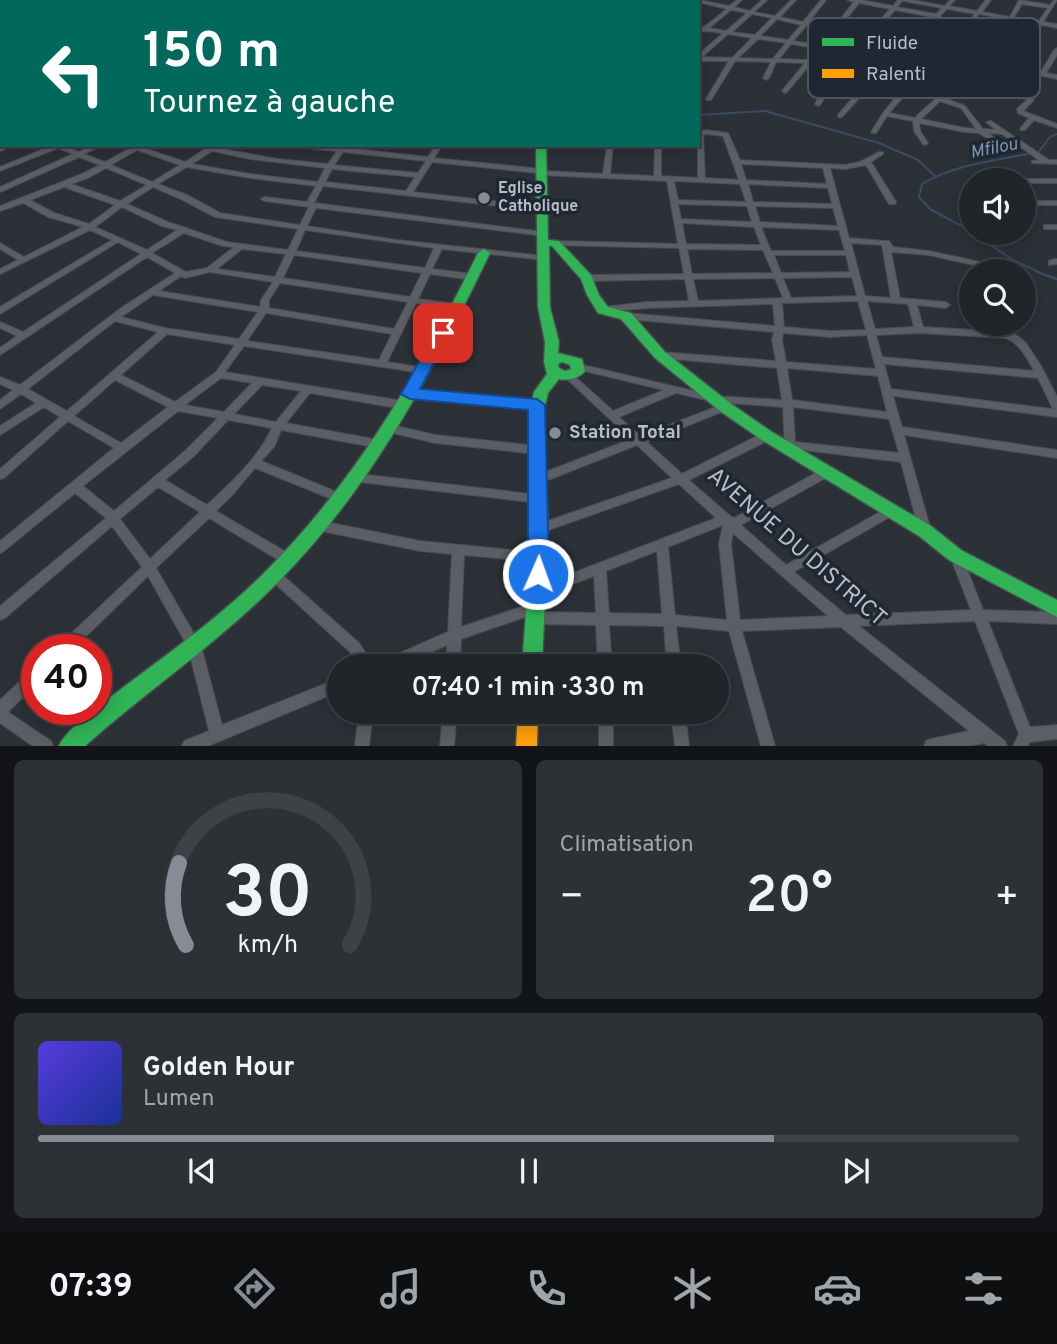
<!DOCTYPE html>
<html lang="fr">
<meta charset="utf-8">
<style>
body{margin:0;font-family:Overpass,sans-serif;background:#2d3135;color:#f1f3f6;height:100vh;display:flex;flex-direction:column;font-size:26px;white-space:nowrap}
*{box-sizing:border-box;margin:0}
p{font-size:23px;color:#a2a5a8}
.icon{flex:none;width:38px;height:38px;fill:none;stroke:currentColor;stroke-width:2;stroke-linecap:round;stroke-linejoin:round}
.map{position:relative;height:746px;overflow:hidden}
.details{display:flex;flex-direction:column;gap:14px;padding:14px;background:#121417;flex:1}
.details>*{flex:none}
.banner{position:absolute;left:0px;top:0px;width:700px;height:147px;box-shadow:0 4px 18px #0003,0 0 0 2px #3d4246;background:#00695c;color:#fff;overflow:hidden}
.fabs{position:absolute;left:959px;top:168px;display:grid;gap:14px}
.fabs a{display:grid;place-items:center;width:77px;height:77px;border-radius:50%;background:#202529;box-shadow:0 4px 18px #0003,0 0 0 2px #3d4246;font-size:35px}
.speed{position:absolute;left:21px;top:634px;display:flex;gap:14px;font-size:35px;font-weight:700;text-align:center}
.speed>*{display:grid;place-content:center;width:91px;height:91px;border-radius:50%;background:#202529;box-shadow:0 4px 18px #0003,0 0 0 2px #3d4246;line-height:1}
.speed .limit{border:10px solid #d22;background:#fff;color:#111}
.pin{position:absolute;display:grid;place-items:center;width:60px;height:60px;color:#fff;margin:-30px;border-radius:14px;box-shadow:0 4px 10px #0006}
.me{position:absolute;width:77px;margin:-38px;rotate:2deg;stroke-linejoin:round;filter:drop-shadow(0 0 5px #0008)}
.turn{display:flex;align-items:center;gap:24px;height:147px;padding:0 28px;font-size:32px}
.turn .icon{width:91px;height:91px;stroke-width:2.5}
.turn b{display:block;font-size:49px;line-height:60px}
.big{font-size:52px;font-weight:600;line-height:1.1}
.details .widget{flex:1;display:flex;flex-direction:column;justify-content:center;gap:10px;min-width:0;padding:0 24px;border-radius:10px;background:#2d3135}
.details .dial{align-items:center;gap:0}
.dial svg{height:182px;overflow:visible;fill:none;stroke:#3d4246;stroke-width:7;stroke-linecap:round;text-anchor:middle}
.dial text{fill:#f1f3f6;stroke:none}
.song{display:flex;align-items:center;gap:21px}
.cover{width:84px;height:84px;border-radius:10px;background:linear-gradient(135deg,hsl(250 70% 55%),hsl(230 70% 35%))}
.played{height:7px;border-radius:4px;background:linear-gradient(90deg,#858c95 75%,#3d4246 75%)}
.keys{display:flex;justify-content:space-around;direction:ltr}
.heat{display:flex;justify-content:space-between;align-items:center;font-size:38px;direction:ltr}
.details .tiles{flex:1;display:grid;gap:14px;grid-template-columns:1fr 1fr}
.widget:last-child{grid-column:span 2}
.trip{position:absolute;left:327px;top:654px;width:402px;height:70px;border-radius:35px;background:#202529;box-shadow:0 4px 18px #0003,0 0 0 2px #3d4246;font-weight:600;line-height:70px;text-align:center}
.tabs{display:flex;height:112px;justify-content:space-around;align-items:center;background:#0d0f10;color:#a2a5a8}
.tabs .icon{width:49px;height:49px}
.tabs .current{color:#858c95}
.tabs b{font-size:32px;color:#f1f3f6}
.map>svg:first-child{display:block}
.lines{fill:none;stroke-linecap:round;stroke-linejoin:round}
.stream-far1{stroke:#3a4b62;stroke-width:2}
.stream{stroke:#3a4b62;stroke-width:2.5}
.street-casing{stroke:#484d52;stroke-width:2}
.fast-casing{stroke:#484d52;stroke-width:3}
.slow-casing{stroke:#484d52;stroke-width:3}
.street{fill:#5b5f65;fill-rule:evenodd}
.fast{fill:#30b455;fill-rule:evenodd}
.slow{fill:#ff9f0a;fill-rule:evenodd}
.route{fill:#1a73e8;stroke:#114b97;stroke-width:2}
.poi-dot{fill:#858c95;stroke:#1e2732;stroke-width:2.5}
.labels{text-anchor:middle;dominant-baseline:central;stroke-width:7;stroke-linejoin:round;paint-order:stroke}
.far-poi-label{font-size:16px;font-weight:bold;fill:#b5bdc8;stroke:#1e2732;text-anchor:start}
.far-water-label{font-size:18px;font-style:italic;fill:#7d94af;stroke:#1e2732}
.poi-label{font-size:19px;font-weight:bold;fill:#b5bdc8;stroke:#1e2732;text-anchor:start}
.near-street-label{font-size:23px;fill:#b5bdc8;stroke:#1e2732}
.key{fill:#1e2732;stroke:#4b545f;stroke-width:2}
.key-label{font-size:19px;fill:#b5bdc8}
</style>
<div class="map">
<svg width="1057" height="746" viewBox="0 0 1057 746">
<rect width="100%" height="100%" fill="#2b3137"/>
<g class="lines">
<g class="stream-far1">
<polyline points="698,115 765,111 879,143 918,160 935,176"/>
<polyline points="1038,153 1050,137 1057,134"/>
<path d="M971,231L930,209L919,197L922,184C954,164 996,161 1032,153"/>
<polyline points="973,233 1013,260 1041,273"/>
</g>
<polyline class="stream" points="1037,272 1057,279"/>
<g class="street-casing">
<g id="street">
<polygon points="18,0 23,0 22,2 16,2"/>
<polygon points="135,0 140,0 139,2 134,2"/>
<polygon points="172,0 242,0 225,2 144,2"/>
<polygon points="269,0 274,0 273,2 268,2"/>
<polygon points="297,0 302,0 301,2 295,2"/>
<polygon points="328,0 333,0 332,2 326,2"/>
<polygon points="354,0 359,0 358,2 353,2"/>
<polygon points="381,0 386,0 385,2 380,2"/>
<polygon points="413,0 425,2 416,2"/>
<polygon points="441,0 445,0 446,2 441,2"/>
<rect x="467" y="0" width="4" height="2"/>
<polygon points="507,0 513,0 511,2 505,2"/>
<polygon points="538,0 543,0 542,2 536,2"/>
<polygon points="570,0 575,0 574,2 568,2"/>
<polygon points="603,0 608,0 607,2 601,2"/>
<polygon points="633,0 638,0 637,2 631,2"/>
<path d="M690,0H699L729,6L737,0H742L734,7L750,11L762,0H767L754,12L775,16L791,0H796L780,17L803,22L821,0H826L808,23L833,28L854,2L847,0H861L893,6L898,0H912L945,6L950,0H955L949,6L977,11L986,0H991L982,12L1010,17L1019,0L1050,5L1054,0H1057L1043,22L1057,24V28L1042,25L1019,58L1011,66L1041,72L1054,50L1057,48V55L1046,73L1057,75V79L974,61L962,76C985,81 1015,86 1034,100L1023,111L1057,124V128L1034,120L1025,130H1021L1020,129L1029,118L1018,113L1017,109L1027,100C1007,89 983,84 960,80L955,88L944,98L965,106L983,129L996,130L986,122L991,121L1049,160H1057V164L1032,163V161L1039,160L1002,134L988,133L1003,144V146L1001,147L979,133L965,132L919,123L920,131L928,143L925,145L923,144L914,131L913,121L887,116L876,133H872L871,132L883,113L899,93L872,84L842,117H838V115L868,80L884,65C836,64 842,60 821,104L818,106L815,104L832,69L840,64L811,63L787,92L785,93L782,91L805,63L776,62L769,78L766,80L763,78L771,62L735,61L711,100H707L706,99L729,61H698V55L723,33L706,31L701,32V30H698V26L704,27L727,9ZM902,1H903L942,8L936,14L897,7ZM859,3L890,9L867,35L838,29ZM1022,4L1048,8L1039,21L1014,17ZM947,9L975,14L943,51L911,45L938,17H941V15ZM731,10L747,13L726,31L709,28ZM895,10L933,17L906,44L872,36ZM752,14L772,18L755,35L732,32ZM979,14L1008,19L999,30L971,57L948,52ZM777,19L801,25L788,40L760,36ZM1012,20L1037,24L1015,56L1005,64L976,58L1003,32ZM806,26L831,31L819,45L793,41ZM836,32L864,38L844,60H813ZM728,34L752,38L732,58L702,57ZM758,39L786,43L773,59L738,58ZM869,39L903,46L888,61L850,60ZM791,44L817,48L808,60L779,59ZM908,47L942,54L943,56L924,68L893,62ZM948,56L969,60L957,75L930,70L948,58ZM891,65L921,71L901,90L875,81ZM926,72L955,78C946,94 927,104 915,118L889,113L908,91ZM940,101L961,108L976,129L965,128L921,119Z"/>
<rect x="0" y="6" width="2" height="2"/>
<polygon points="0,28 2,28 2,31 0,32"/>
<polygon points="2,45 2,49 0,50 0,46"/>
<polygon points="2,61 2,65 0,66 0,62"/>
<polygon points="0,84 2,85 2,89 0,88"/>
<polygon points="2,93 2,97 0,98 0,94"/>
<polygon points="0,114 2,115 2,119 0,118"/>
<rect x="0" y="130" width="2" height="4"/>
<path d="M705,130L728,133L740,160L845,165L860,162L879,152H883V154L871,162L896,202L895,204H889L866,165L845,169L830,168L849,238L886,241H889L893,247L929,251L999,266L1000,268L996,270L929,255L891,252L900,298L946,302L950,305L946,308L917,305L923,327L1008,332L1018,336L1026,343L1041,366L1057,397V417L893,396L902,427L1057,450V458L904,435L931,531L929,534L925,536L921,534L919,531L901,462L795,449L794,453H786L785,450L783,407L715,402L676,393L619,417L640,436L721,405H729L730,407L729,409L647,442L682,474L763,433H771L772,436L771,439L689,480L729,515L734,518L823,469L827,468L831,469L832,472L831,475L741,525L786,565L887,508L891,506L895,508L897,511L895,514L794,572L846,615L971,610L950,556L952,552L956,551L960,552L962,556L983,610L1057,612V624L988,621L1030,727L1057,725V739L1030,742L1028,746H1013L1019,734L975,621L859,626L1005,741L1007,746H988L984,743L969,746H924L926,741L931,739L969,731L841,627L742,631L775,746H761L729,631L676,626L681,667H667L664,626L609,625L612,667H598L596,625L536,624L531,622L530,618L531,615L461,639L460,667H446L447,645L397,667H375L377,663L448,632L452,554L420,551L321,531L317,529L315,526L317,523L321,521L420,541L543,553L545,557L543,561L539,562L464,555L461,627L536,602L540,604L542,608L539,612L596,613L594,576L538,597L534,596L532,592L534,588L716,518L679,484L540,533L536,531L534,528L536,525L672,478L637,445L543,482L539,483L535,482L533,479L535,476L631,439L566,378L564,376L566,374H572L613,411L664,390L576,369L574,367L576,365L579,364L715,396L782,400L777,368L660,358L655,355L660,352L776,361L772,340L774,332L626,319L622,316L626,313L775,326L773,304L647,308L601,312L600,310L604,307L647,302L689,301L685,279L587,281L583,278L587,275L684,274L679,248L555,245L551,243L555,241L678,244L667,181L541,175L538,173L432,162L413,192L546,207V211H543L323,186L314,203L544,232L548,234L544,236L316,208L307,226L397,240L545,256L549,258L545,260L442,249L432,269L473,274L477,277L473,280L430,274L418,299L457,304L461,307L457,310L416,303L387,362L425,368L427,370L425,372L422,373L244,346L225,372L403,401L408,405L403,409L310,393L286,423L379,440L383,441L384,444L383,447L379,448L281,430L274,447L261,461L347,496L349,499L347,502L343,503L339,502L255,468L233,494L216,511L293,556L295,560L293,564L289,565L285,564L209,518L156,568L201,646L222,725L340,678V691L208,746H182L184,741L209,731L188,647L148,576L73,649H57L59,645L142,567L112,526L5,618L0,620V606L106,518L75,493L4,551L0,553V541L114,448L68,421L4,478L0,479V469L60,417L44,407L0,435V426L36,403L21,394L0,409V400L13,390L0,384V377L20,385L121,308L175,273L147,257L0,355V348L17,336L0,328V322L23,332L141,254L118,242L0,314V307L112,240L90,230L0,274V269L18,260L0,249V243L24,257L83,227L48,217L23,203L0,211V206L82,174L100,165L79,157L0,192V187L73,154L58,148L0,171V167L53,145H62L79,152L93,145H102L84,154L105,162L131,148L124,145L140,146L141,147L185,162L205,149L192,145L210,146L220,145L217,148L278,159L328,164L337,151L295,147L292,145H316L339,148L341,145H347L346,148L428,157L436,145H442L434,158L541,169L544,171L603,174L607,145H613L610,174L654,176L655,145H661V176L698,178V132ZM706,134L723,136L739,180L705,178L703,135ZM137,150L180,165L152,182L111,165ZM212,151L250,159L325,168L318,182L250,174L192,164ZM343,152L426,161L418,173L334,165ZM741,164L823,168L827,184L746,180ZM187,167L250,178L316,186L307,202L265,197L261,199L265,201L309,207L300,225L220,213L187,195L158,184ZM106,168L147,185L120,201L71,184L88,178ZM332,169L415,177L406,191L325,182ZM674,181L740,184L746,202L678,200ZM748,184L828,188L832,204L753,202ZM64,187L115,205L89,224L54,213L30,200ZM153,187L181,199L215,217L298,229L288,250L227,242L168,222L127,204ZM678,204L747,206L752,222L681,219ZM755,206L833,208L838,226L760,222ZM122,207L162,226L177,230L147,250L95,227ZM682,223L754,227L761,245L686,244ZM761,227L839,230L845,251H771ZM305,230L434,248L425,268L296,251ZM184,233L223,246L234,247L207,268L186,272L152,253ZM851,243L882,245L891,298L865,296ZM242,249L286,254L275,277L217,269ZM687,249L763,250L773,273L692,274ZM294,255L422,273L410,297L283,278ZM774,255H846L850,272L781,273ZM210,272L273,282L261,300L260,307L159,291L181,276L185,278ZM852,277L857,296L791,298L783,278ZM775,278L783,298L698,301L693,279ZM280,283L408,302L394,329L269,308V300ZM153,295L258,312L239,339L165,328L121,317ZM858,301L866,330L830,331L784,327L782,303ZM867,301L908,304L914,327L875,329ZM266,313L392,334L379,360L247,341ZM115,321L158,332L67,411L28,389ZM783,333L830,337L867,335L876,369L786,362L782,340ZM919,333L1006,338C1020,344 1027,358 1034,371L882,357L876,335ZM167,334L235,345L216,372L175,402L121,375ZM884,364L1038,378L1053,409L891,389ZM787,368L878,376L887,412L792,400ZM221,378L252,383L224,412L185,405ZM115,380L168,407L121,443L74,416ZM262,385L301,391L276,422L234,414ZM793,407L889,419L899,453L795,442ZM178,411L218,418L185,451L114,511L83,486ZM228,420L272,428C259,457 230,484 207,505L165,480L193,457ZM158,487L200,512L150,559L120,519ZM723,525L719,544L727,620L675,615L668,547ZM733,533L828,616L740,620L731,544ZM657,551L662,614L609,613L606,571Z"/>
<polygon points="4,145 14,145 0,151 0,147"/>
<polygon points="1024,179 1057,179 1057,183 1024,183 1024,180 1021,180"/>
<rect x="1024" y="201" width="33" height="4"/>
<rect x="1044" y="225" width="13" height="4"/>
<polygon points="1054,259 1057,259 1057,264 1049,265 1049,261"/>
<polygon points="410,391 537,401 542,405 537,409 406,396 405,394 406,392"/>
<polygon points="388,424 435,435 537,446 541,447 542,450 541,453 537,454 435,443 384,431 383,428 384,425"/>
<polygon points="359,474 539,495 543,496 545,499 543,502 539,503 359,482 355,481 354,478 355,475"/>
<polygon points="274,570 278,571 359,643 375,667 360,667 349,651 270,579 268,575 270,571"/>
<polygon points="37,668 37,683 8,712 51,741 53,746 33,746 0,723 0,700 32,670"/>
<polygon points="359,712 373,712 369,746 355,746"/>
<polygon points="443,712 457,712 454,746 440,746"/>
<rect x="599" y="712" width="14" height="34"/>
<polygon points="671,712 685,712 689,746 675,746"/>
</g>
</g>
<g class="fast-casing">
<g id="fast">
<polygon points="676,0 684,0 675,2"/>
<path d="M536,145H546L548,240L559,241L591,275L599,295L608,307L631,313L665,352L730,403L772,432L931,526L961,550L1057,600V617L949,560L919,536L762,440L720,411L655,358L621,319L598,313L587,295L581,279L552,246H549L550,307L559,342L558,353L582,359L585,371C580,378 567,381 559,379L548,393L543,414L548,528L542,667H522L532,528L529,414L534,392L547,374L544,362L545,342L538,307ZM562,362L570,365L571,369L565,371L559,368L558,364Z"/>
<path d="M484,249L490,253C433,371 372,487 279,581C220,642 149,689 85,746H59C66,728 109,699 125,686C174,649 225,613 268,569C359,477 421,368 478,253Z"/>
</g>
</g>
<g class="slow-casing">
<polygon id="slow" points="518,712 538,712 537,746 516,746"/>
</g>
<use href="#street" class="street"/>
<use href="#fast" class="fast"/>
<use href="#slow" class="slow"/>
</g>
<polygon class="route" points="443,328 450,333 420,389 537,399 545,405 549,574 546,580 538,583 531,580 528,574 528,410 410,399 401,394 435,333"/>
<g class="poi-dot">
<circle cx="484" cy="198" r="7"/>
<circle cx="555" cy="433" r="7"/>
</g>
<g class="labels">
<g class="far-poi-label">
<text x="498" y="189">Eglise<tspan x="498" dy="18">Catholique</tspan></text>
</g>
<g class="far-water-label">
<text transform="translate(994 149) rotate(-11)">Mfilou</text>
</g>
<g class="poi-label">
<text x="569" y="433">Station Total</text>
</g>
<g class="near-street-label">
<text transform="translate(796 548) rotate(41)">AVENUE DU DISTRICT</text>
</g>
</g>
<rect x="808" y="18" width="232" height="80" rx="10" class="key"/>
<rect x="822" y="38" width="32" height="8" fill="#30b455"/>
<rect x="822" y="69" width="32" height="9" fill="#ff9f0a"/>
<g class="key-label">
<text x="866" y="49">Fluide</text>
<text x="866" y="80">Ralenti</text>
</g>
</svg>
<div class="fabs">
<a><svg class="icon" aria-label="sound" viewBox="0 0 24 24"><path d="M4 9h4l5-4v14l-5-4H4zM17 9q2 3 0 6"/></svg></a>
<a><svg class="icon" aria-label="search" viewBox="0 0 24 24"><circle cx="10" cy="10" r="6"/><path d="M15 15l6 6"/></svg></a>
</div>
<div class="speed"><div class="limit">40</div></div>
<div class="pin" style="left:443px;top:333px;background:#d93025"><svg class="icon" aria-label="arrive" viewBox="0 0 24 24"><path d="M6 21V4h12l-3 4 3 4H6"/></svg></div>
<svg class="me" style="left:538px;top:574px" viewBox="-20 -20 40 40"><circle r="17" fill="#1a73e8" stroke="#fff" stroke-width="3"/><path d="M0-11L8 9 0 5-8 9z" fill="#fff"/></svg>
<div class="trip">07:40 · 1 min · 330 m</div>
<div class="banner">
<div class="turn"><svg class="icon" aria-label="left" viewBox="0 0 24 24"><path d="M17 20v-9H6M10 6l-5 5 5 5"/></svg><div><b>150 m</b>Tournez à gauche</div></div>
</div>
</div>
<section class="details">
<div class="tiles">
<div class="widget dial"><svg viewBox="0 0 100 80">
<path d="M14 69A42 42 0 1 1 86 69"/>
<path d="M14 69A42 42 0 0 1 11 33" stroke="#858c95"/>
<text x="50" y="56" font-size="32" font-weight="700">30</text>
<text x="50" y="72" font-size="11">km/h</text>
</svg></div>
<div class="widget"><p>Climatisation</p>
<div class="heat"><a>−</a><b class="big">20°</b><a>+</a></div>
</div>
<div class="widget">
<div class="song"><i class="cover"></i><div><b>Golden Hour</b><p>Lumen</p></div></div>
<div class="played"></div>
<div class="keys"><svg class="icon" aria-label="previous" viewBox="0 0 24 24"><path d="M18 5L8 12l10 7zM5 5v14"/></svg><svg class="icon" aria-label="pause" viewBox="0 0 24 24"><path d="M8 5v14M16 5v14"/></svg><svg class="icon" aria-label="next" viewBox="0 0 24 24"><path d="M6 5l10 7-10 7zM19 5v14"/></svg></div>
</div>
</div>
</section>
<nav class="tabs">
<b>07:39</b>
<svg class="icon current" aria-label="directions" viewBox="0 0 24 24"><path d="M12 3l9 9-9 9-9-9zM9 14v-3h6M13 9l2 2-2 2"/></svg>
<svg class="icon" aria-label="music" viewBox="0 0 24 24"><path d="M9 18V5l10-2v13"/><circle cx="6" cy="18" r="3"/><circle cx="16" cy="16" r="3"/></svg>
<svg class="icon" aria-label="phone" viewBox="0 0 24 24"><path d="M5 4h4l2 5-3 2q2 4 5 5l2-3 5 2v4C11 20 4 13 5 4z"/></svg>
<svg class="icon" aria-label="climate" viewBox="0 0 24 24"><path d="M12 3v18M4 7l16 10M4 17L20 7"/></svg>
<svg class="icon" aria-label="car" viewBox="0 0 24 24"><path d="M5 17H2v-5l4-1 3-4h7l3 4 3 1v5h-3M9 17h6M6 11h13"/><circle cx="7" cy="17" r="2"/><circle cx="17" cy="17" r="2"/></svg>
<svg class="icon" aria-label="filters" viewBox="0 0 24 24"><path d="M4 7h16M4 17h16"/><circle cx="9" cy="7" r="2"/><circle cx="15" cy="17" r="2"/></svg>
</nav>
